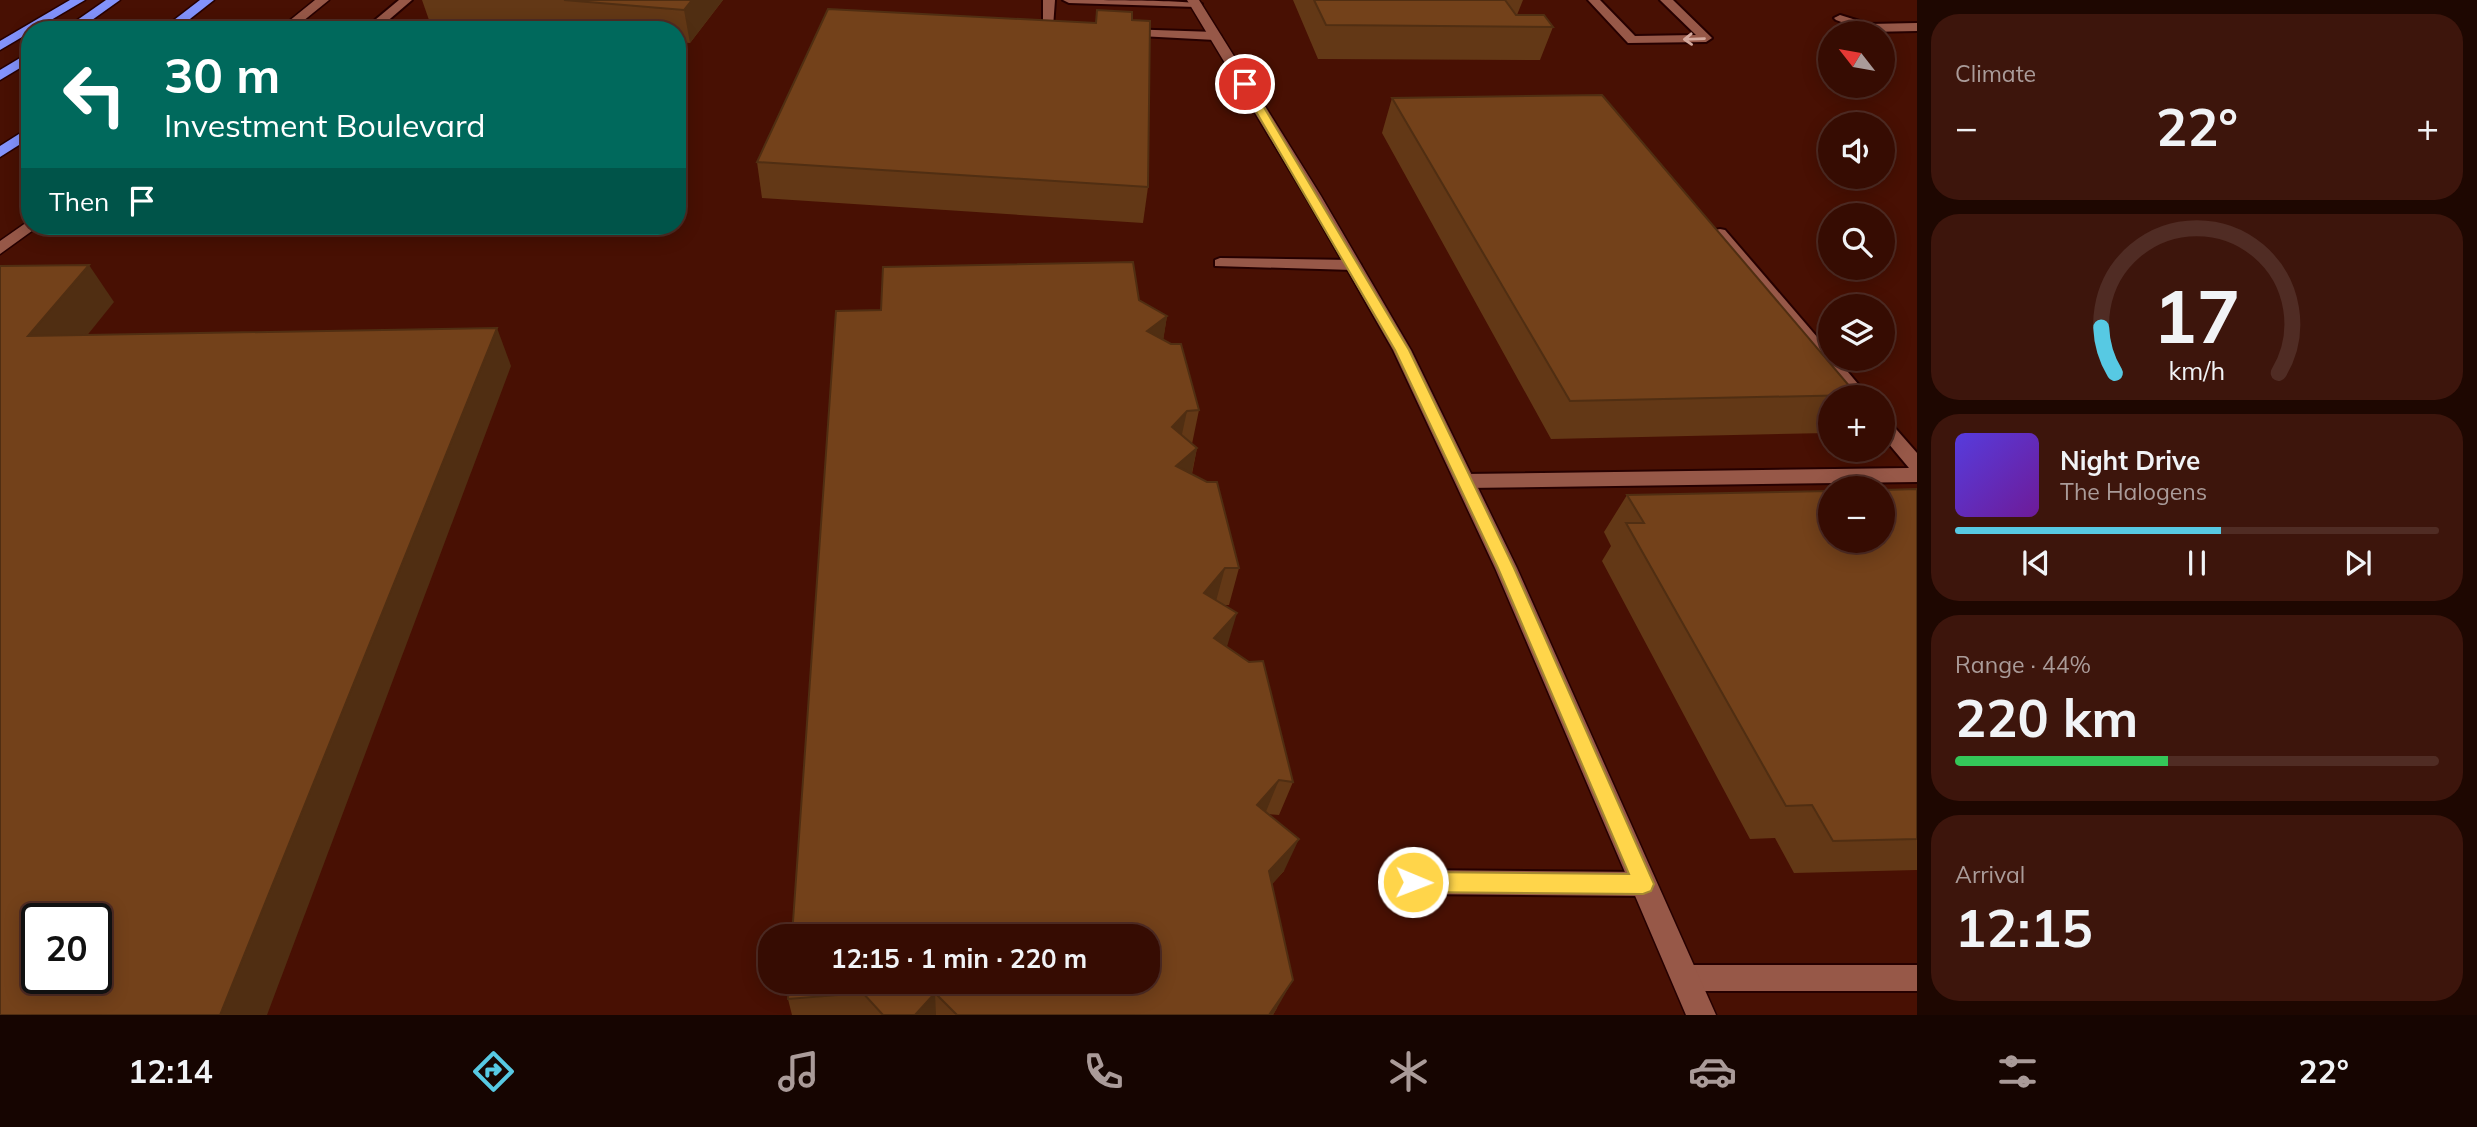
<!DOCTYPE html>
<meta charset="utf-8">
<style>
body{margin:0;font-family:Mulish,sans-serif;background:#3d150c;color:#f1f3f6;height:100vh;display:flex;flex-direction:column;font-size:26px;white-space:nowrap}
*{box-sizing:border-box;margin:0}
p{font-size:23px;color:#aa9b99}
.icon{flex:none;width:38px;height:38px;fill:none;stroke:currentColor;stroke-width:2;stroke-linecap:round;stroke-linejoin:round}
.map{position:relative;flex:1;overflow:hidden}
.drawer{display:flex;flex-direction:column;gap:14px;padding:14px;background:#1e0701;width:560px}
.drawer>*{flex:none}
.banner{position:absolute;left:21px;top:21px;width:665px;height:214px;border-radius:28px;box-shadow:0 4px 18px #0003,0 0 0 2px #502c24;background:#00695c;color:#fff;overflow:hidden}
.needle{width:46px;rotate:301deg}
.tools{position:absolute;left:1818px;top:21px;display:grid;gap:14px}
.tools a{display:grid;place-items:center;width:77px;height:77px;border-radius:50%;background:#360c02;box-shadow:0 4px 18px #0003,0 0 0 2px #502c24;font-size:35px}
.speed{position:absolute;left:21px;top:903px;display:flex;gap:14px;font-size:35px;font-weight:700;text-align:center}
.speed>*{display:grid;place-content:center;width:91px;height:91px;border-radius:50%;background:#360c02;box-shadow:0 4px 18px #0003,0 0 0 2px #502c24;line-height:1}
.speed .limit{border:4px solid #111;border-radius:10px;background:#fff;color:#111}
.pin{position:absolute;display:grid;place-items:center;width:60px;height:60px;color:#fff;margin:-30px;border:4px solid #fff;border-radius:50%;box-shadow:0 2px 7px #0007}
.me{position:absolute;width:77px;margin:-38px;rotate:91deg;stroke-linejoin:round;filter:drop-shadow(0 0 5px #0008)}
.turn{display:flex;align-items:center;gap:24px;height:147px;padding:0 28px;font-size:32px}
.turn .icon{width:91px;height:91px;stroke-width:2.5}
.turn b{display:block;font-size:49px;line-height:60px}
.then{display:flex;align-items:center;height:66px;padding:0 28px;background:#0003;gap:14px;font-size:26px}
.big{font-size:52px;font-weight:700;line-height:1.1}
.drawer .widget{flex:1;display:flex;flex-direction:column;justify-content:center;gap:10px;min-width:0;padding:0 24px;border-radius:28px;background:#3d150c}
.drawer .dial{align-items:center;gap:0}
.dial svg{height:182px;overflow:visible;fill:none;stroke:#502c24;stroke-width:7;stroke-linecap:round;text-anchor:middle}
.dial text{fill:#f1f3f6;stroke:none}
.song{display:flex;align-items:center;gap:21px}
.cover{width:84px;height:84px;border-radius:10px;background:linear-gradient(135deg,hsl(250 70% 55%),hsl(280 70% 35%))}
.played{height:7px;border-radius:4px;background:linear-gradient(90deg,#57c9e3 55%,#502c24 55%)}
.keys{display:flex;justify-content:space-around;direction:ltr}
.heat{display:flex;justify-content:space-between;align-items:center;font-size:38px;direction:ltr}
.charge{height:10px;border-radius:5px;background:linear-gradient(90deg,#34c759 44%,#502c24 0)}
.trip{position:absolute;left:758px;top:924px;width:402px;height:70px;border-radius:28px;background:#360c02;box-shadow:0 4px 18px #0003,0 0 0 2px #502c24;font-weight:700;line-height:70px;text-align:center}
.dock{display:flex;height:112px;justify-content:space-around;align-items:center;background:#160501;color:#aa9b99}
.dock .icon{width:49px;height:49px}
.dock .current{color:#57c9e3}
.dock b{font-size:32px;color:#f1f3f6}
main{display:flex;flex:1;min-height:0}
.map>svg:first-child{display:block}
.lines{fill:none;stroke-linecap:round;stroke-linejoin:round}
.lane-casing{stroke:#260000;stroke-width:4}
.street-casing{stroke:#260000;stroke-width:3}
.highway-casing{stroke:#260000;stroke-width:3}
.lane{fill:#975848;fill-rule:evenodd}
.street{fill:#975848;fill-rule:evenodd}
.highway{fill:#8393fc;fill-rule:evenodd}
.wall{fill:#633816}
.shaded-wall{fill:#502e12}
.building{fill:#73411a;stroke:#502e12;stroke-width:2;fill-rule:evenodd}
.oneway{stroke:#d4a99e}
.route{fill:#ffd54a;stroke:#a68a30;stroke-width:2}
</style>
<main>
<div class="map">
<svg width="1917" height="1015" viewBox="0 0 1917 1015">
<rect width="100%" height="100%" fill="#481003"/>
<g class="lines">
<g class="lane-casing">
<g id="lane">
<polygon points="399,0 412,0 377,30 363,30"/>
<polygon points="1043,0 1055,0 1053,27 1068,29 1068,33 1043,32"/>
<path d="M1063,0C1086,0 1189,0 1202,4L1196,7L1069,3Z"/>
<polygon points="1588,0 1600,0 1635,36 1696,35 1660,0 1673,0 1712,38 1706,42 1628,43"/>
<polygon points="1840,15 1869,24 1917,23 1917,31 1868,32 1836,20 1834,18"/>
<polygon points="289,22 326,30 285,28 283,26"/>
<polygon points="1125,29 1215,32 1221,36 1215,40 1121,35 1121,31"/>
<polygon points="1720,229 1725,230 1830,352 1830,359 1837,359 1869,397 1851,397 1715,236 1715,230"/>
<polygon points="1220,258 1353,260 1361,265 1353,270 1215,266 1215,260"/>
<polygon points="1883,419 1889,421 1917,453 1917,482 1465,488 1456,481 1465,474 1909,468 1883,437"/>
<polygon points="1413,870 1643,872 1652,875 1656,884 1652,893 1643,896 1413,894 1404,890 1400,882 1404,874"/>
<polygon points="1685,965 1917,965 1917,991 1685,991 1676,987 1672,978 1676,969"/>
</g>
</g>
<g class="street-casing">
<g id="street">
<polygon points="315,0 329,0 292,30 278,30"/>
<polygon points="1187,0 1199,0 1321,196 1411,350 1517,568 1716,1015 1686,1015 1495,568 1393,350 1305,196"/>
<polygon points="30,220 30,226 38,226 36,228 0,254 0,241"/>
</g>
</g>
<g class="highway-casing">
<g id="highway">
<polygon points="70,0 85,0 0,50 0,41"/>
<polygon points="106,0 120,0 78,30 63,30"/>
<polygon points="200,0 214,0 176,30 161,30"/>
<polygon points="30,52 30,62 0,80 0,70"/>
<polygon points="30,127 30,138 0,157 0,146"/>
</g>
</g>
<use href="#lane" class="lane"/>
<use href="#street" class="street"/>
<use href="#highway" class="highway"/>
</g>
<g class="wall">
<polygon points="422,0 723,0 690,43 677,42 677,30 538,30 429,20"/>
<polygon points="1293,0 1523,0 1517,15 1553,27 1540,60 1318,59"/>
<polygon points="1132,20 1148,187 1143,223 762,198 757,162 1096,23"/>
<polygon points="1392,98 1857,395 1856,397 1830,397 1830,430 1828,433 1551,439 1382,133"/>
<polygon points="1139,300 1167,316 1163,340 1199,410 1192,444 1197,448 1192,474 1239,568 1229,605 1223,605 1227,647 1293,782 1279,815 1268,814 1284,871 1272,884 1277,1008 1273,1015 792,1015 788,999 881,310"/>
<polygon points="1917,489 1917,870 1794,873 1775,838 1750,839 1602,561 1611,546 1604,532 1627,495"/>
</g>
<g class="shaded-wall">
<polygon points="692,0 723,0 690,43 684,10"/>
<polygon points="89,265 114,302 56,374 28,336"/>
<polygon points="1167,316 1161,354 1147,331"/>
<polygon points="497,328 511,366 267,1015 220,1015"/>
<polygon points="1187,411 1179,448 1172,427"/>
<polygon points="1197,448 1189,486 1176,466"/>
<polygon points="1225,568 1215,605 1204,593"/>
<polygon points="1237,613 1226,650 1214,638"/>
<polygon points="1279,780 1265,814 1257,805"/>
<polygon points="1299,839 1284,871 1255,903 1269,871"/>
<polygon points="1293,980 1273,1015 1269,1015"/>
<polygon points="935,993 936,1015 915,1015"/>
</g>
<g class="building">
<polygon points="564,0 692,0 684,10"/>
<polygon points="1314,0 1505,0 1516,15 1544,15 1553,27 1326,25"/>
<polygon points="828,9 1096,23 1097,10 1132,12 1132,20 1150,21 1148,187 757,162"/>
<polygon points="1602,95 1857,395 1570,401 1392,98"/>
<polygon points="1133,262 1139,300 1167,316 1147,331 1171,344 1181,344 1199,410 1187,411 1172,427 1197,448 1176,466 1207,482 1217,482 1239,568 1225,568 1204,593 1237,613 1214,638 1249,662 1263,661 1293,782 1279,780 1257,805 1299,839 1269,871 1293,980 1269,1015 957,1015 935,993 915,1015 883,1015 863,993 788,999 789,982 1148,982 1148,936 792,936 836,311 881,310 883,267"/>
<path d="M89,265L28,336L497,328L220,1015H0V266ZM37,919H96V978H37Z"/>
<polygon points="1917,489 1917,839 1833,841 1812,805 1786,806 1626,523 1644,523 1627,495 1830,491 1830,541 1883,541 1883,490"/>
</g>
<defs><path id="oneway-shaft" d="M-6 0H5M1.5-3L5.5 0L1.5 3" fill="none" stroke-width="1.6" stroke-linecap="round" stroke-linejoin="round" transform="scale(1.75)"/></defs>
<use class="oneway" href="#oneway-shaft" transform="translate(1694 39) rotate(178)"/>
<polygon class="route" points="1245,81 1250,84 1409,350 1514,568 1654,884 1651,891 1643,894 1413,892 1406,889 1403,882 1406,875 1413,872 1629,874 1498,568 1395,350 1240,84"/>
</svg>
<div class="tools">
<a><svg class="needle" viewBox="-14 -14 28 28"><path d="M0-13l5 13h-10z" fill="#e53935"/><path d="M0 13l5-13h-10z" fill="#aa9b99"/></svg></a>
<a><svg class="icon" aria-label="sound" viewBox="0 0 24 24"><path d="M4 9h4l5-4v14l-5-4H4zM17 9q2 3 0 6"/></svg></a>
<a><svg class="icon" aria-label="search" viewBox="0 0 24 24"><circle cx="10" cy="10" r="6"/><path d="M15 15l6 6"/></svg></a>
<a><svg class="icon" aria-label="layers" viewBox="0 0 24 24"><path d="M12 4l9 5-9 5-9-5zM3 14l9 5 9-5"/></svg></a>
<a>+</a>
<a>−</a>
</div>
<div class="speed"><div class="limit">20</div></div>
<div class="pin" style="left:1245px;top:84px;background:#d93025"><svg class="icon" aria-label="arrive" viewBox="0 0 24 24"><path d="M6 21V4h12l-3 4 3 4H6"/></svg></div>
<svg class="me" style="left:1413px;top:882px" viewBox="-20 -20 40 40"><circle r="17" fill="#ffd54a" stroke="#fff" stroke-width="3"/><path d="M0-11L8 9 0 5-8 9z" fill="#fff"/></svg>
<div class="trip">12:15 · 1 min · 220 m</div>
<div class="banner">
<div class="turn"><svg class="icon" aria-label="left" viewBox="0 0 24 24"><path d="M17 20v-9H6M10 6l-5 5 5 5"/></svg><div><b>30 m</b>Investment Boulevard</div></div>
<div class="then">Then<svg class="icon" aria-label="arrive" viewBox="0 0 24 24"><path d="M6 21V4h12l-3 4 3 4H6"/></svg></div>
</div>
</div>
<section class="drawer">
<div class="widget"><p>Climate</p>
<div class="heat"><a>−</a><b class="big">22°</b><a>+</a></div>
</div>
<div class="widget dial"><svg viewBox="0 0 100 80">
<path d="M14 69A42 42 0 1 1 86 69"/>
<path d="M14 69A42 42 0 0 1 8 49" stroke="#57c9e3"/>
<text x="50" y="56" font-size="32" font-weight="700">17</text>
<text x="50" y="72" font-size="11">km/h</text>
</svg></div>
<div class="widget">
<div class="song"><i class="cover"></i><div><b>Night Drive</b><p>The Halogens</p></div></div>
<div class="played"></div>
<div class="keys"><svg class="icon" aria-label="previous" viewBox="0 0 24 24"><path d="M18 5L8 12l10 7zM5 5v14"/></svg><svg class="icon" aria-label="pause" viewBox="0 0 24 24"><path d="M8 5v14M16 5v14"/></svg><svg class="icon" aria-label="next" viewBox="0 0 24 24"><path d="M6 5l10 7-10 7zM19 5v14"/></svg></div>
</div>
<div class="widget"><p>Range · 44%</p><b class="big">220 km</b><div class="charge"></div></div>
<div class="widget"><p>Arrival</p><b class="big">12:15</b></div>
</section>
</main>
<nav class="dock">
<b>12:14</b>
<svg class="icon current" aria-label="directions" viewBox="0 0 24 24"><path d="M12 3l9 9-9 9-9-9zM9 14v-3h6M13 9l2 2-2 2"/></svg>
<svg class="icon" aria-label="music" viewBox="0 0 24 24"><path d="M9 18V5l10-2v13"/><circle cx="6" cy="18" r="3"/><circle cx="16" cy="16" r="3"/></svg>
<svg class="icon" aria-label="phone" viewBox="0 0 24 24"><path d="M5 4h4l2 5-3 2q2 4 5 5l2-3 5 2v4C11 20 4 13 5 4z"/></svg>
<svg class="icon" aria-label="climate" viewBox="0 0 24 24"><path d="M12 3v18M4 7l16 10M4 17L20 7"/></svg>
<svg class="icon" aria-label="car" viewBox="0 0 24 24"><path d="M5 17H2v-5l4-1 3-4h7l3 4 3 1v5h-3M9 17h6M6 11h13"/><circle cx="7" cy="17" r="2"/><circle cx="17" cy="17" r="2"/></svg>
<svg class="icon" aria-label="filters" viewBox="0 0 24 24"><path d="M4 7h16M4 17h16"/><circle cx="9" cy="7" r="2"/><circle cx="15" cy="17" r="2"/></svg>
<b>22°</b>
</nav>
